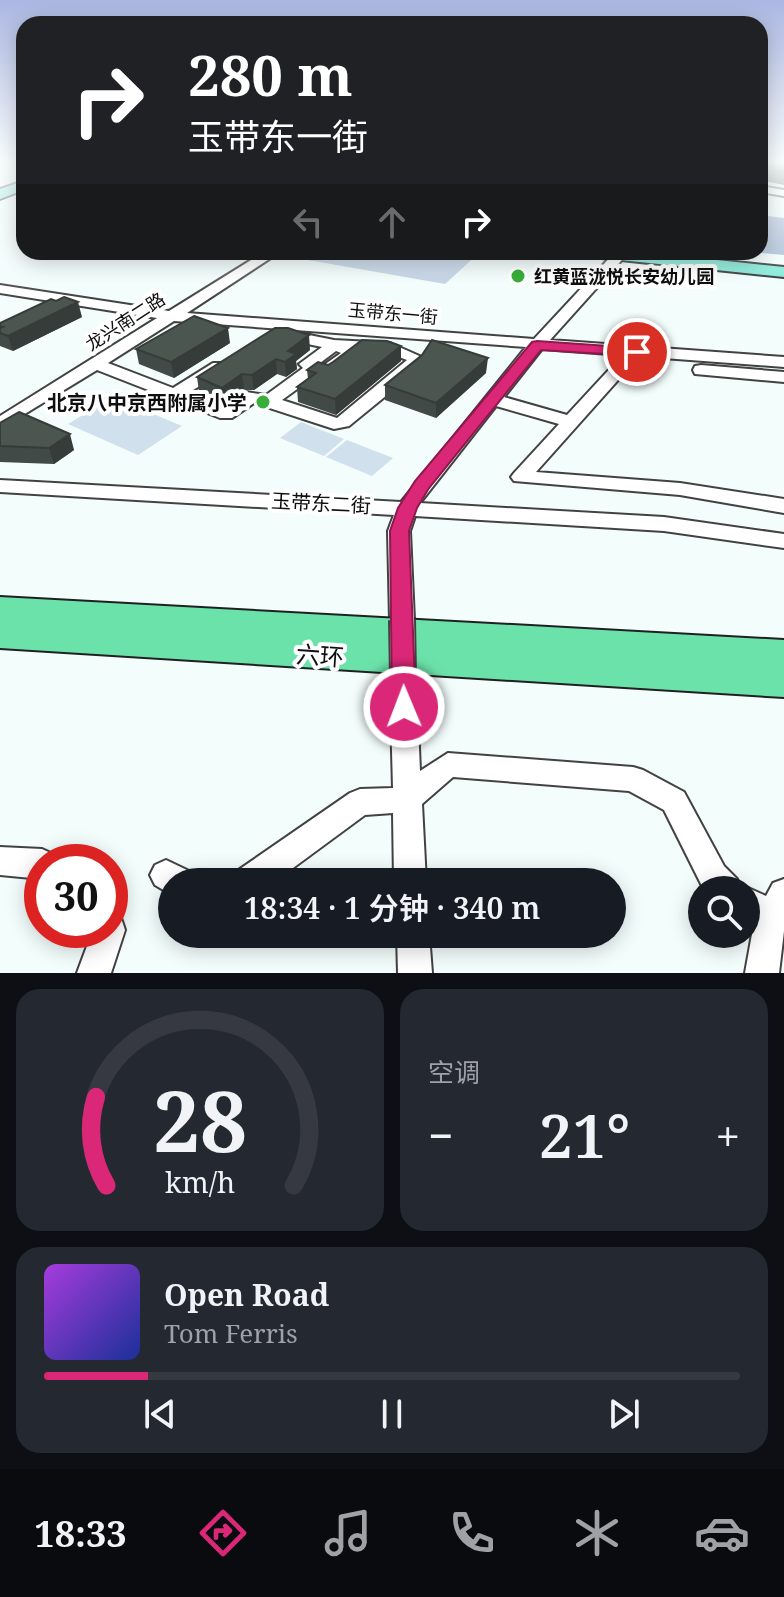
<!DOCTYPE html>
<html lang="zh">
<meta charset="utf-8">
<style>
body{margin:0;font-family:"Noto Serif","Noto Sans SC",serif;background:#242831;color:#f1f3f6;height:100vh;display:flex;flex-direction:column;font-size:30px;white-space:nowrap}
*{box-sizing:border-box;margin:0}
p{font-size:26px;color:#9ea1a6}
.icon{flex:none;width:44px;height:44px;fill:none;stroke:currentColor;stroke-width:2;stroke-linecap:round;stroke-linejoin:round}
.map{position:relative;height:973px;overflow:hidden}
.side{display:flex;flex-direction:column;gap:16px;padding:16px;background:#0d0f14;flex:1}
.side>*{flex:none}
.guide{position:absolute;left:16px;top:16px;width:752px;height:244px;border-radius:24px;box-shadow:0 4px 20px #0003;background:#202124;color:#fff;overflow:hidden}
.fabs{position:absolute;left:688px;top:876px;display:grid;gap:16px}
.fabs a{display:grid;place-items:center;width:72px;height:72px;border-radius:50%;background:#171b24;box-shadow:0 4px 20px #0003;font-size:40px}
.speed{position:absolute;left:24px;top:844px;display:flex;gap:16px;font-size:40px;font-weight:700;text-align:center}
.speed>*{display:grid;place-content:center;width:104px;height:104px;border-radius:50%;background:#171b24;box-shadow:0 4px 20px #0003;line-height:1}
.speed .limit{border:12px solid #d22;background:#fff;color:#111}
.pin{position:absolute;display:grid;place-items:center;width:68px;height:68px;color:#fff;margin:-34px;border:4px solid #fff;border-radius:50%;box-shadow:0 2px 8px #0007}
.me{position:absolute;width:88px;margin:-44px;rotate:359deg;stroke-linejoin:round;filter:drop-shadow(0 0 6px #0008)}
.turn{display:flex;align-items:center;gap:28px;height:168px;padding:0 40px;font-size:36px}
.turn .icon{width:104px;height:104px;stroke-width:2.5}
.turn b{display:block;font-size:56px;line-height:68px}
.lanes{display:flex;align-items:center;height:76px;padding:0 40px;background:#0003;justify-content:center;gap:40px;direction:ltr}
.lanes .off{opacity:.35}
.big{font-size:60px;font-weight:600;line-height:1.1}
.side .widget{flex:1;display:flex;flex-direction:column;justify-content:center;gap:12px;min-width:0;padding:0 28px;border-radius:24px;background:#242831}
.side .dial{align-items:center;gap:0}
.dial svg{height:208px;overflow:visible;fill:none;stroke:#363941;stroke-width:7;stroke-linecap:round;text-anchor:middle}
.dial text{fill:#f1f3f6;stroke:none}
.song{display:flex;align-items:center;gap:24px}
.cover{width:96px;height:96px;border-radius:12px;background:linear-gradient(135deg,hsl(280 70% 55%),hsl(230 70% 35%))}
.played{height:8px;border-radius:4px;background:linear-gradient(90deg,#db2777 15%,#363941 15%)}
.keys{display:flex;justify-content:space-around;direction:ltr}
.heat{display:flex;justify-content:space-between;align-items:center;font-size:44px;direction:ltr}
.side .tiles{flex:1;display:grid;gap:16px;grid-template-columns:1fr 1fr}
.widget:last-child{grid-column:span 2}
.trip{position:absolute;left:158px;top:868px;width:468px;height:80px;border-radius:40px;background:#171b24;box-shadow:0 4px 20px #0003;font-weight:600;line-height:80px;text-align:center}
.dock{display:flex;height:128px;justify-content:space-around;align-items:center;background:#090b0e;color:#9ea1a6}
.dock .icon{width:56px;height:56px}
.dock .selected{color:#db2777}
.dock b{font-size:36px;color:#f1f3f6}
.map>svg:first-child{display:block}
.green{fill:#bfd0e4}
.forest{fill:#a0b3d3}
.pitch{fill:#d0e0ec}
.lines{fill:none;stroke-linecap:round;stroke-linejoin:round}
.minor-casing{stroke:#424242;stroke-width:4}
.major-casing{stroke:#202020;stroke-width:4}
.highway-casing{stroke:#202020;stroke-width:4}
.minor{fill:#fff;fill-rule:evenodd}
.major{fill:#78e7d4;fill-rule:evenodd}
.highway{fill:#6be2aa;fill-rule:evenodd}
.minor-bridge-casing{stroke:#424242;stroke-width:28;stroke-linecap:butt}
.minor-bridge{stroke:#fff;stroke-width:24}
.wall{fill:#414a46}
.shaded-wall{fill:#353c39}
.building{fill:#4c5651;stroke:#353c39;stroke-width:2}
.route{fill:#db2777;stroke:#8e194d;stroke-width:2}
.poi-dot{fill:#38ad3a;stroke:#fff;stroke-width:3}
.labels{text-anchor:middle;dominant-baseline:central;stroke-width:8;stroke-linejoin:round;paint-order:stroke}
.far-poi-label{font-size:18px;font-weight:bold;fill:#0f0f0f;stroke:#fff;text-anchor:start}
.far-street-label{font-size:18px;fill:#0f0f0f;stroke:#fff}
.poi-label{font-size:20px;font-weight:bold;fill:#0f0f0f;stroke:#fff;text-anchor:end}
.street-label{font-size:20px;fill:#0f0f0f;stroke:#fff}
.near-street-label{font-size:24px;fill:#0f0f0f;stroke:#fff}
</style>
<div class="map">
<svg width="784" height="973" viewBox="0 0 784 973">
<rect width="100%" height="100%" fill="#f2fdfc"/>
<polygon class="green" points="291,252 480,252 445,284 285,256"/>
<polygon class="forest" points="760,215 784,218 784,255 751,252 760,252"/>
<g class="pitch">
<polygon points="113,397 182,426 138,455 68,424"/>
<polygon points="301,422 344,439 324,456 280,438"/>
<polygon points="347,440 393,458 372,476 326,457"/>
</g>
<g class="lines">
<g class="minor-casing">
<g id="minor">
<polygon points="760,186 784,190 784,196 760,192"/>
<path d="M264,252H280L187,313L534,339L615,252H629L550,340L784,357V367L542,349L504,397L567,415L617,361H649L657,366L649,371L627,370L536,472L680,483L784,499V513L680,495L514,481L511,477L514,473L559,424L496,406L420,503L664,517L784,534V548L664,531L415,516L410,531L414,620L410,626L402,629L394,626L390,620L388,531L394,515L0,492V480L401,502L526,347L174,321L108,363L173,388L213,363H225L227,367L225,371L188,393L224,407L246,392L266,395L303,368L299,364L322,347L288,340L286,337L294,332L334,340L390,343L424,358L420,368L349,426L334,429L254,403L232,418H220L97,370L0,429V416L157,318L0,293V285L169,311ZM336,351L341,353L324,365L320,363ZM361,351L388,353L407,360L337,418L282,400L318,374L332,375Z"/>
<polygon points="701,365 784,372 784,382 695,374 693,370 695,366"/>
<polygon points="403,666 412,669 416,676 420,771 448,753 633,767 643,770 684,792 724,866 737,879 741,889 746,887 766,896 773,883 784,879 784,931 779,973 745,973 754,923 746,919 746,890 704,890 664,810 629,791 453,777 422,804 426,882 394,882 393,813 365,815 274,882 232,882 237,871 350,793 360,789 393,788 390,676 394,669"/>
<polygon points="0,847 42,849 53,854 56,862 42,862 42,879 0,875"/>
<polygon points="166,860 189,871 194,882 172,882 172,895 155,885 150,875 155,865"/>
<polygon points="110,914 121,918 125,930 111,973 77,973 93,930 110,930"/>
<polygon points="397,934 429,934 432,973 398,973"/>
</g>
</g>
<g class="major-casing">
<g id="major">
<polygon points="24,181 24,190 0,199 0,189"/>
<polygon points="583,252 642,252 784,267 784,277 592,257"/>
</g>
</g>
<g class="highway-casing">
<polygon id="highway" points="0,597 784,640 784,697 0,648"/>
</g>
<use href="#minor" class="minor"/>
<use href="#major" class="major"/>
<use href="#highway" class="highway"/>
<g class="minor-bridge-casing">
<polyline id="minor-bridge" points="402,620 403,676"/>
</g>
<use href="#minor-bridge" class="minor-bridge"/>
</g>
<g class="wall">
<polygon points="784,162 784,185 760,180 761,168"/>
<polygon points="82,317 13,351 0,346 0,323"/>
<polygon points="230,343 174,378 139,364 136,349"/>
<polygon points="401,346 401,361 336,415 298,402 297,387 308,379 307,370"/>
<polygon points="310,350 296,361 297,369 286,377 277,374 254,390 244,390 224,404 199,392 197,377"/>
<polygon points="486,373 436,418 385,400 385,385"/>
<polygon points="0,423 74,450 54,464 0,462"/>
</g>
<g class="shaded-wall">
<polygon points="78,302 82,317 13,351 8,336"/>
<polygon points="228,328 230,343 174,378 171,362"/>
<polygon points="309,335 310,350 296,361 297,369 286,377 285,362 288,351"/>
<polygon points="401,346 401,361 336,415 335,399"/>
<polygon points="488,358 486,373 436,418 436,403"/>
<polygon points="276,359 277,374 254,390 252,375"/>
<polygon points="242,374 244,390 224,404 222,388"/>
<polygon points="70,434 74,450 54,464 49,448"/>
</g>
<g class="building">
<polygon points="764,162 784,162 784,173 761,168"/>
<polygon points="64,297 78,302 8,336 0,333 0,328 3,327 0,326 0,323 51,299 56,301"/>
<polygon points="194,316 228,328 171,362 136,349"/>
<polygon points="275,328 288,328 309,335 288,351 296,354 285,362 276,359 252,375 242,374 222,388 197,377"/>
<polygon points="362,340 387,341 401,346 335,399 297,387 316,373 307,370 318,362 328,365 333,362"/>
<polygon points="432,340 488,358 436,403 385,385 422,355"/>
<polygon points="19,412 70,434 49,448 0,446 0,423"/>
</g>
<linearGradient id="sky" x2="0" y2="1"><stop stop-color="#abb7e2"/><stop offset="0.54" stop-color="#f9fefe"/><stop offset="1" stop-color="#f9fefe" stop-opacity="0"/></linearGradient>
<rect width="784" height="299" fill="url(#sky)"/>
<polygon class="route" points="537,341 637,348 644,352 637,356 541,350 429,488 417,508 409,531 416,707 412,714 404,717 395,714 392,707 390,531 398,508 415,481 532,342"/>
<g class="poi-dot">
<circle cx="518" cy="276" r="8"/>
<circle cx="263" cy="402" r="8"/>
</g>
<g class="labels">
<g class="far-poi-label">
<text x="534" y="276">红黄蓝泷悦长安幼儿园</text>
</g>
<g class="far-street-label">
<text transform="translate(393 313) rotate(5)">玉带东一街</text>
<text transform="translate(125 321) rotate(-33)">龙兴南二路</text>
</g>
<g class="poi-label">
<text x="247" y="402">北京八中京西附属小学</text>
</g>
<g class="street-label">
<text transform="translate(321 503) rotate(3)">玉带东二街</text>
</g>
<g class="near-street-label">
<text transform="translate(320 655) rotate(4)">六环</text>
</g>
</g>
</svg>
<div class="fabs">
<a><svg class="icon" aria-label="search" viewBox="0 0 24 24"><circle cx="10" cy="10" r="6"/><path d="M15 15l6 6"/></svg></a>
</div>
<div class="speed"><div class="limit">30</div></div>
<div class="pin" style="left:637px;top:352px;background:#d93025"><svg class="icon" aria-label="arrive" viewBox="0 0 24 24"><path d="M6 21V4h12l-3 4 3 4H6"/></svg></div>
<svg class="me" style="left:404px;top:707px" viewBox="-20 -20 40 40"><circle r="17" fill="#db2777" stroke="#fff" stroke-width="3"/><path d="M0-11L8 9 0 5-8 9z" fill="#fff"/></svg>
<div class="trip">18:34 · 1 分钟 · 340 m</div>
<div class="guide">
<div class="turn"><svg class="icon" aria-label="right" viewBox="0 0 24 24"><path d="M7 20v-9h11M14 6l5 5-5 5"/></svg><div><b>280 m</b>玉带东一街</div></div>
<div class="lanes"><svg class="icon off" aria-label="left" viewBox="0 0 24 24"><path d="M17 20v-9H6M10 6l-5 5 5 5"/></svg><svg class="icon off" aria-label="ahead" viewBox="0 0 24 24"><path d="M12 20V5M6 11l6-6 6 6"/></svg><svg class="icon" aria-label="right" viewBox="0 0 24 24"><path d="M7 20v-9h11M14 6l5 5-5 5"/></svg></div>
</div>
</div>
<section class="side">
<div class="tiles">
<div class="widget dial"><svg viewBox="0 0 100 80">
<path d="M14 69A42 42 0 1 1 86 69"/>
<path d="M14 69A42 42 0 0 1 10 35" stroke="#db2777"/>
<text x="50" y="56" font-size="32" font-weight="700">28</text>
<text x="50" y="72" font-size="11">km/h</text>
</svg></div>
<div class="widget"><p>空调</p>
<div class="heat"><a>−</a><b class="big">21°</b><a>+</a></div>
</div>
<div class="widget">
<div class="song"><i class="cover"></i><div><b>Open Road</b><p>Tom Ferris</p></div></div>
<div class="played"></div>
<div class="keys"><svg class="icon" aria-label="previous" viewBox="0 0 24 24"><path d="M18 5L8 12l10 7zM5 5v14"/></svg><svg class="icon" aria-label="pause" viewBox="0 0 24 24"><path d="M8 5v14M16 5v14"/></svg><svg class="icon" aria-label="next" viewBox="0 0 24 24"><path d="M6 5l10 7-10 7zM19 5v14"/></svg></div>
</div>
</div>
</section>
<nav class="dock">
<b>18:33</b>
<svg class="icon selected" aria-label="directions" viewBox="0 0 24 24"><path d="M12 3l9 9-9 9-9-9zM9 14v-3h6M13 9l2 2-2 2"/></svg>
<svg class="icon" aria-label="music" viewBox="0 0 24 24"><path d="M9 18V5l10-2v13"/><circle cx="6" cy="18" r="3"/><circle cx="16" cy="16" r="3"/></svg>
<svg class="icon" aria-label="phone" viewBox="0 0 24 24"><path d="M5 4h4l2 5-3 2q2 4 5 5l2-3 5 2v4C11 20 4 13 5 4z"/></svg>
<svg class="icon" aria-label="climate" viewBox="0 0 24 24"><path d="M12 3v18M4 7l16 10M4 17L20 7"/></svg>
<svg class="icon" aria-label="car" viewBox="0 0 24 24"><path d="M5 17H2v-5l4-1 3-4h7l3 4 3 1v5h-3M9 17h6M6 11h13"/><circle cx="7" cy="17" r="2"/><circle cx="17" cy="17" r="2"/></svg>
</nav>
